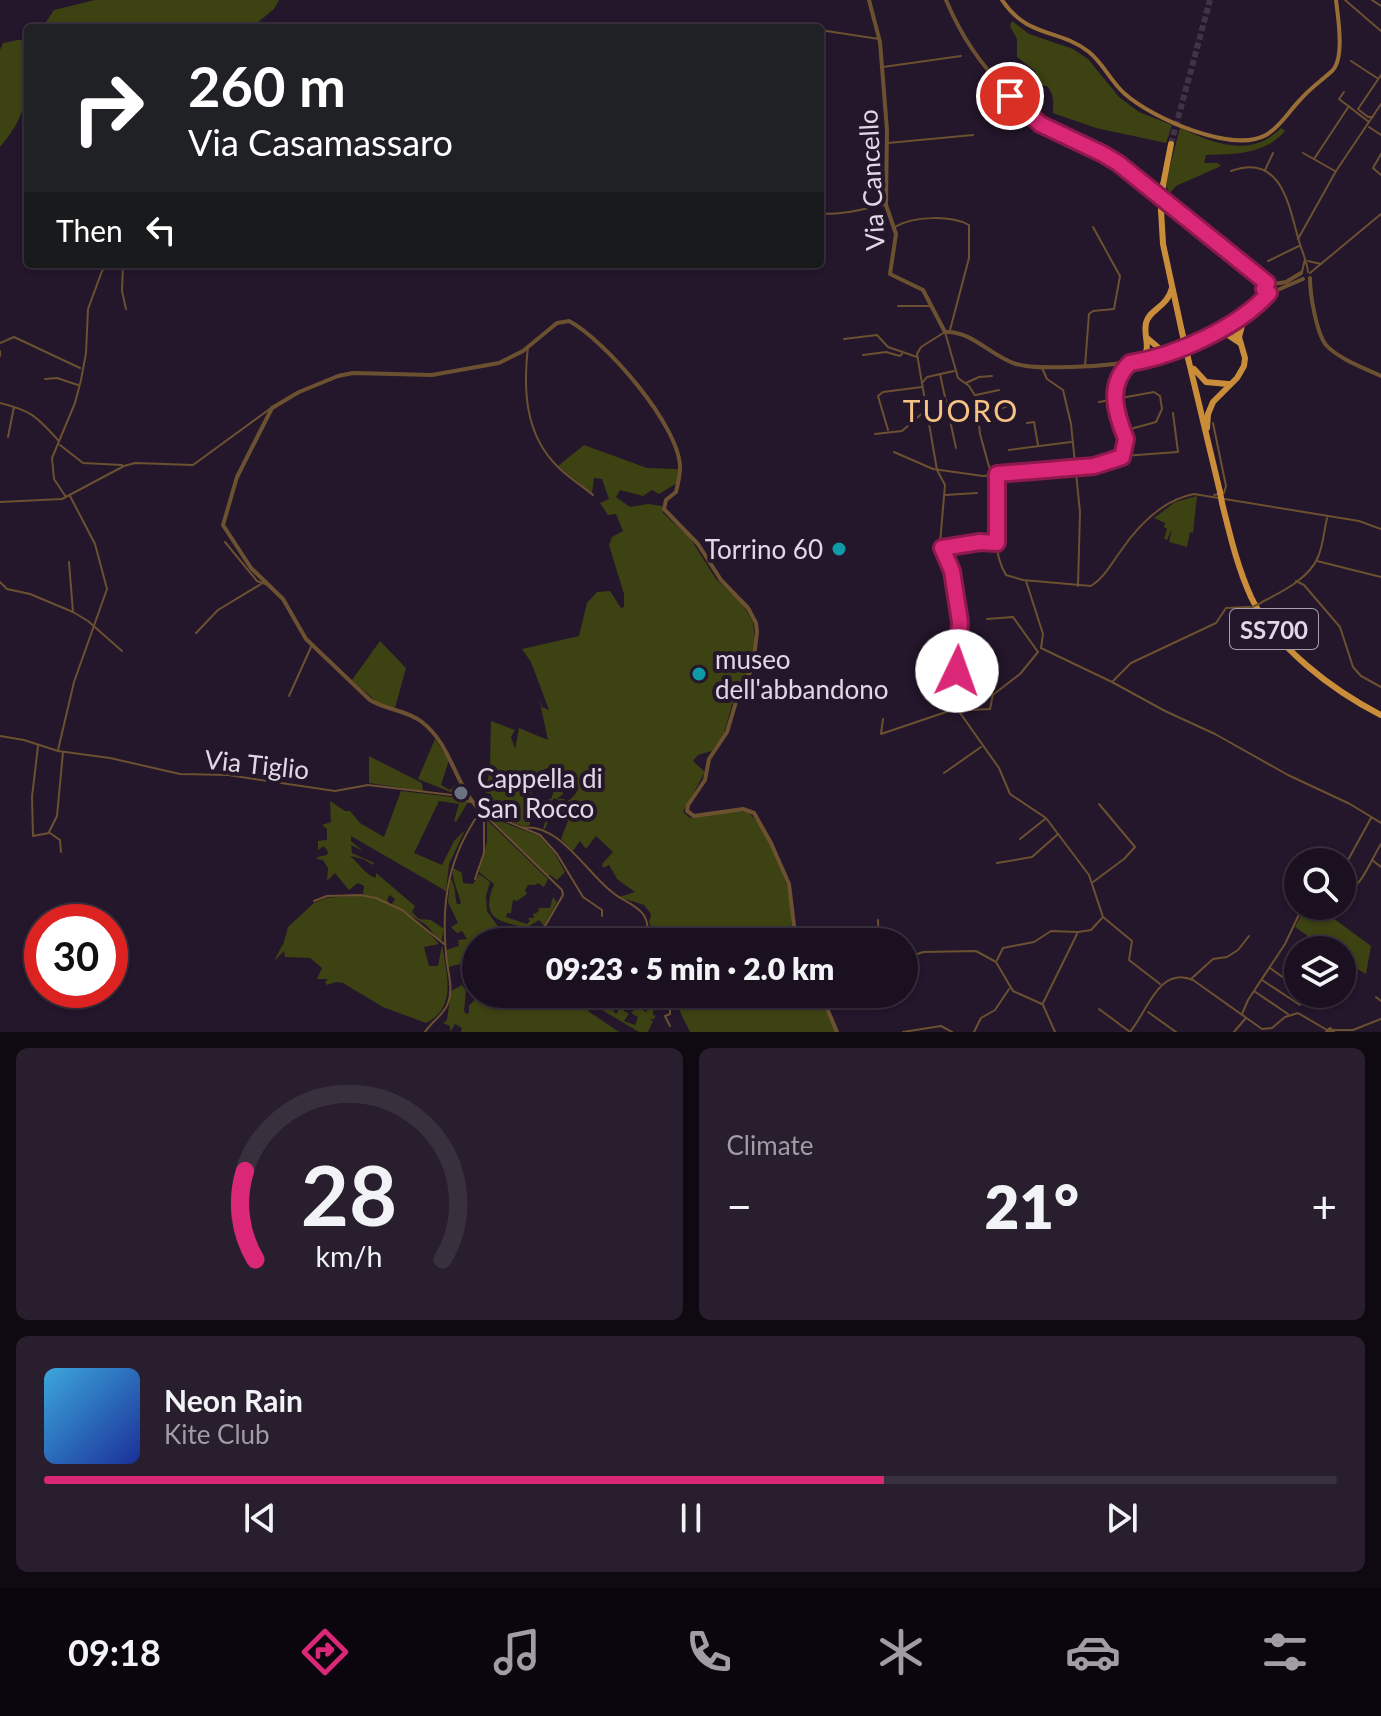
<!DOCTYPE html>
<meta charset="utf-8">
<style>
body{margin:0;font-family:Lato,sans-serif;background:#281e2d;color:#f1f3f6;height:100vh;display:flex;flex-direction:column;font-size:30px;white-space:nowrap}
*{box-sizing:border-box;margin:0}
p{font-size:26px;color:#a09da5}
.icon{flex:none;width:44px;height:44px;fill:none;stroke:currentColor;stroke-width:2;stroke-linecap:round;stroke-linejoin:round}
.map{position:relative;height:1032px;overflow:hidden}
.sheet{display:flex;flex-direction:column;gap:16px;padding:16px;background:#0f0912;flex:1}
.sheet>*{flex:none}
.banner{position:absolute;left:24px;top:24px;width:800px;height:244px;border-radius:8px;box-shadow:0 2px 6px #0004,0 0 0 2px #39303e;background:#202124;color:#fff;overflow:hidden}
.tools{position:absolute;left:1284px;top:848px;display:grid;gap:16px}
.tools a{display:grid;place-items:center;width:72px;height:72px;border-radius:50%;background:#1b1020;box-shadow:0 2px 6px #0004,0 0 0 2px #39303e;font-size:40px}
.speed{position:absolute;left:24px;top:904px;display:flex;gap:16px;font-size:40px;font-weight:700;text-align:center}
.speed>*{display:grid;place-content:center;width:104px;height:104px;border-radius:50%;background:#1b1020;box-shadow:0 2px 6px #0004,0 0 0 2px #39303e;line-height:1}
.speed .limit{border:12px solid #d22;background:#fff;color:#111}
.pin{position:absolute;display:grid;place-items:center;width:68px;height:68px;color:#fff;margin:-34px;border:4px solid #fff;border-radius:50%;box-shadow:0 2px 8px #0007}
.me{position:absolute;width:88px;margin:-44px;rotate:3deg;stroke-linejoin:round;filter:drop-shadow(0 0 6px #0008)}
.turn{display:flex;align-items:center;gap:28px;height:168px;padding:0 32px;font-size:36px}
.turn .icon{width:104px;height:104px;stroke-width:2.5}
.turn b{display:block;font-size:56px;line-height:68px}
.then{display:flex;align-items:center;height:76px;padding:0 32px;background:#0003;gap:16px;font-size:30px}
.big{font-size:60px;font-weight:800;line-height:1.1}
.sheet .card{flex:1;display:flex;flex-direction:column;justify-content:center;gap:12px;min-width:0;padding:0 28px;border-radius:12px;background:#281e2d}
.sheet .dial{align-items:center;gap:0}
.dial svg{height:208px;overflow:visible;fill:none;stroke:#39303e;stroke-width:7;stroke-linecap:round;text-anchor:middle}
.dial text{fill:#f1f3f6;stroke:none}
.song{display:flex;align-items:center;gap:24px}
.cover{width:96px;height:96px;border-radius:12px;background:linear-gradient(135deg,hsl(200 70% 55%),hsl(230 70% 35%))}
.played{height:8px;border-radius:4px;background:linear-gradient(90deg,#db2777 65%,#39303e 65%)}
.keys{display:flex;justify-content:space-around;direction:ltr}
.heat{display:flex;justify-content:space-between;align-items:center;font-size:44px;direction:ltr}
.sheet .tiles{flex:1;display:grid;gap:16px;grid-template-columns:1fr 1fr}
.card:last-child{grid-column:span 2}
.trip{position:absolute;left:462px;top:928px;width:456px;height:80px;border-radius:40px;background:#1b1020;box-shadow:0 2px 6px #0004,0 0 0 2px #39303e;font-weight:800;line-height:80px;text-align:center}
.dock{display:flex;height:128px;justify-content:space-around;align-items:center;background:#0b060d;color:#a09da5}
.dock .icon{width:56px;height:56px}
.dock .active{color:#db2777}
.dock b{font-size:36px;color:#f1f3f6}
.map>svg:first-child{display:block}
.green{fill:#3d4213}
.lines{fill:none;stroke-linecap:round;stroke-linejoin:round}
.trunk-tunnel{stroke:#403347;stroke-width:6;stroke-dasharray:6 3;stroke-linecap:butt}
.minor{stroke:#6b5130;stroke-width:2}
.tertiary{stroke:#6b5130;stroke-width:4}
.secondary{stroke:#986e36;stroke-width:4}
.trunk{stroke:#ca8e3a;stroke-width:6}
.minor-bridge{stroke:#6b5130;stroke-width:2}
.trunk-bridge{stroke:#ca8e3a;stroke-width:6}
.route-casing{stroke:#8e194d;stroke-width:20}
.route{stroke:#db2777;stroke-width:14}
.culture-dot{fill:#0f9aa8;stroke:#24162b;stroke-width:3}
.worship-dot{fill:#6b7280;stroke:#24162b;stroke-width:3}
.labels{text-anchor:middle;dominant-baseline:central;stroke-width:8;stroke-linejoin:round;paint-order:stroke}
.shield{fill:#24162b;stroke:#a89ead;stroke-width:2}
.shield-label{font-size:24px;font-weight:bold;fill:#e1d8e5}
.street-label{font-size:26px;fill:#e1d8e5;stroke:#24162b}
.poi-label{font-size:26px;fill:#e1d8e5;stroke:#24162b;text-anchor:start}
.quarter-label{font-size:30px;letter-spacing:2px;fill:#f7c384;stroke:#24162b}
</style>
<div class="map">
<svg width="1381" height="1032" viewBox="0 0 1381 1032">
<rect width="100%" height="100%" fill="#24162b"/>
<g class="green">
<polygon points="95,0 279,0 274,9 251,28 42,28 54,10"/>
<path d="M1012,21L1029,34L1073,49L1088,59L1119,97L1139,112L1172,125L1166,143L1096,128L1053,113C1053,102 1055,96 1047,86H1030V79L1036,72L1017,57V39L1010,26Z"/>
<path d="M18,40H28C28,86 32,110 0,147V50L3,43Z"/>
<path d="M1180,128C1214,143 1250,159 1281,128L1285,131C1264,155 1235,154 1206,155L1204,163H1218L1221,166L1176,186L1170,193L1165,185Z"/>
<path d="M584,445L647,468L678,469L677,483L659,494L652,490L643,496L620,490L616,497L630,507L648,504L662,506L663,513L690,538L716,579L743,605L753,622L755,641L748,673L732,705L724,733L712,751L698,755L693,761L705,772L683,812L690,818C704,816 733,809 746,812C762,817 785,876 789,893C793,909 790,926 794,942H669L666,936L652,935L653,929L649,923L651,914L644,905L619,897L635,892L617,879L609,865L603,868L602,864L613,852L596,836L586,849L580,841L573,851L561,839L568,821L553,810L545,829H543L549,809L537,802L551,799L555,788L562,790L563,794L557,799H565L562,802L554,798L551,803C565,806 574,799 579,787L557,783L561,773L545,772L564,769L548,768L540,771L538,776L541,778L530,794L535,805L534,808L529,805L530,825L524,827L503,818L507,808L491,801V794L486,793L490,766L491,721L515,730L511,737L515,749L519,728L548,740L539,698L542,707L549,710L531,662L522,649L579,636L587,603L597,592L610,591L621,608L624,607V594L609,545L612,537L623,531L616,514L608,515L600,503L609,499L602,479L594,478L592,493L558,466Z"/>
<polygon points="1197,496 1193,533 1190,532 1187,547 1169,542 1172,529 1167,540 1164,539 1167,529 1164,527 1165,523 1154,518 1175,502"/>
<polygon points="380,641 406,668 395,708 378,703 352,680"/>
<polygon points="435,739 449,760 441,785 450,790 455,785 458,787 453,793 418,779"/>
<polygon points="369,756 422,783 423,791 369,783"/>
<path d="M401,791L452,797L468,802L456,822L454,821L459,804L439,801L414,853L442,865L454,841L465,830L449,864L446,891L351,836V841L363,851L351,845L352,853L374,863L373,865L363,859L350,856C359,863 365,875 376,878V873L415,906L412,912L419,919L431,920L444,929L441,942L426,925L392,904L395,899L390,895L387,899L389,903L363,894L364,886L358,883L349,890L335,873L327,881L328,868L323,860L317,859V857L327,855L328,852L324,846L318,850V841L327,840V829L322,825L331,822L330,801L345,811H350L360,823L384,837Z"/>
<polygon points="487,816 539,836 555,854 565,872 557,880 550,875 548,876"/>
<path d="M487,820L548,879L544,887L538,883L535,885H528L525,890L527,894L517,901L513,900L511,913H507L506,917L527,924L530,921L528,918H534L533,914L538,912L539,908H550L553,897L557,902L544,926L539,920L526,928C498,921 480,919 494,884L479,872L487,842Z"/>
<path d="M453,868L462,873L463,883L473,884L479,874L490,882L486,896L487,911L509,942H476V994H594L605,1000L616,1014L620,1008L629,1014L624,1021L635,1025L638,1017L631,1013L637,1007L646,1012L650,1007L653,1009V1016L656,1015L654,1019H650L653,1021L648,1032H639L592,1004L589,1005L588,1011L619,1032H461L462,1028L455,1024L450,1032V1026L443,1023L447,1020L451,991L462,985L466,990L464,1011L466,1014L469,1013V1006L477,997L468,981L470,979L464,963L448,967L446,950L459,946L458,940L467,939L462,931L457,933L451,927L458,923L448,902L450,878C457,887 454,896 457,904H461C459,892 451,879 453,868Z"/>
<path d="M361,895C391,900 420,921 439,944L424,947L429,966H438L442,945C447,974 457,1008 426,1023L383,1007L343,983L336,982L327,985L325,982L328,979H317L322,968L310,958L285,957L284,951L274,961L284,942L288,927L314,903L326,898Z"/>
<polygon points="1306,906 1342,906 1333,918 1371,946 1366,974 1342,960 1342,950 1328,950 1295,927"/>
<polygon points="675,994 820,994 836,1032 690,1032 681,1014"/>
</g>
<g class="lines">
<polyline class="trunk-tunnel" points="1171,144 1210,0"/>
<g class="minor">
<polyline points="1345,0 1381,31"/>
<polyline points="1372,0 1381,6"/>
<polyline points="820,30 879,39"/>
<polyline points="1351,61 1377,78"/>
<polyline points="883,67 961,56"/>
<polyline points="1344,92 1339,99 1369,122"/>
<polyline points="1358,109 1381,75"/>
<polyline points="1359,110 1368,117 1373,117"/>
<polyline points="1369,127 1381,135"/>
<polyline points="888,143 973,135"/>
<polyline points="1303,153 1335,171"/>
<polyline points="1381,154 1373,168 1381,175"/>
<polyline points="1314,159 1349,106"/>
<polyline points="1265,170 1273,153"/>
<path d="M1231,171C1282,152 1289,207 1299,241C1302,252 1307,261 1308,272"/>
<polyline points="823,187 825,214"/>
<path d="M820,213C841,216 864,208 885,205"/>
<path d="M895,227C913,216 951,215 969,225V258L950,330"/>
<polyline points="1298,239 1336,171 1381,104"/>
<polyline points="1268,261 1299,246"/>
<polyline points="1308,261 1321,264"/>
<polyline points="123,264 122,291 126,309"/>
<polyline points="1302,272 1305,259"/>
<polyline points="1310,273 1381,214"/>
<polyline points="898,306 931,306"/>
<polyline points="844,339 877,335 888,347 917,357"/>
<polyline points="0,343 14,337 80,368"/>
<path d="M528,347C523,390 525,435 558,467C568,477 581,485 593,495"/>
<polyline points="0,351 0,356"/>
<polyline points="863,355 886,352 900,356 902,354"/>
<polyline points="1085,366 1089,314 1093,311 1114,309 1120,276 1093,227"/>
<polyline points="1042,368 1047,379 1063,390 1071,424 1080,512 1078,586"/>
<polyline points="940,374 956,448"/>
<polyline points="45,379 57,378 78,385"/>
<polyline points="923,382 927,377 954,371"/>
<polyline points="966,383 979,377 992,376"/>
<polyline points="976,395 999,390"/>
<polyline points="1099,402 1154,392 1160,396 1162,409 1156,422 1123,431"/>
<path d="M0,403C32,411 36,416 58,440"/>
<polyline points="979,406 998,404 1002,408 1011,405"/>
<polyline points="1027,423 1034,422 1038,445"/>
<polyline points="1213,423 1226,486 1224,493 1214,495"/>
<polyline points="888,430 878,396 883,392 922,387"/>
<polyline points="875,434 902,431 926,410"/>
<polyline points="8,437 14,407"/>
<polyline points="60,445 83,463 122,465"/>
<polyline points="1009,450 1071,442"/>
<path d="M894,452L933,469L983,476L1094,466L1117,460L1125,452C1127,440 1123,437 1119,427C1111,406 1113,379 1129,364"/>
<polyline points="1123,456 1178,452 1173,413"/>
<polyline points="997,474 990,470 980,434 976,397 969,386 958,378 945,332 921,347 917,354 937,470 945,485 940,543 952,571 960,622 956,656 958,710 999,768 1010,794 1046,818 1089,875 1103,917"/>
<path d="M997,474C997,505 989,547 1006,575L1023,580L1091,586C1104,578 1111,564 1120,552C1137,527 1162,500 1194,494L1359,521L1381,529"/>
<polyline points="945,495 977,493"/>
<polyline points="66,497 54,479 52,458 75,403 81,380 86,353 88,309 102,271 110,264"/>
<polyline points="0,502 62,499 124,466 135,463 193,465 271,408"/>
<polyline points="225,542 257,581 268,585"/>
<polyline points="943,548 980,542 996,543"/>
<polyline points="1317,561 1381,577"/>
<polyline points="69,562 73,612"/>
<polyline points="1026,581 1043,634 1041,648"/>
<polyline points="1296,581 1304,585 1340,627 1353,667 1361,676 1381,687"/>
<polyline points="0,582 7,589 30,594 73,612 88,621 122,651"/>
<path d="M1262,602C1281,592 1309,579 1318,557C1323,546 1324,531 1327,518"/>
<polyline points="987,619 1013,617 1038,652"/>
<polyline points="196,633 218,610 261,584"/>
<polyline points="947,646 954,655"/>
<polyline points="1041,648 1112,682 1131,663 1216,623 1226,608 1250,607"/>
<polyline points="932,676 933,669 940,670"/>
<polyline points="1112,682 1165,711 1215,734 1288,775 1350,804 1381,823"/>
<polyline points="944,683 940,680 941,670 956,656 984,675 992,693"/>
<polyline points="994,694 1020,674 1038,652"/>
<polyline points="289,696 311,647"/>
<polyline points="883,719 881,734 949,711 990,709 993,694"/>
<polyline points="0,736 24,740 58,751 110,758 180,774 228,775 335,791 368,785 452,795 470,802"/>
<polyline points="38,746 32,797 33,836 49,833"/>
<polyline points="58,750 74,682 107,589 95,544 70,496"/>
<polyline points="944,773 981,747"/>
<polyline points="453,794 461,784"/>
<polyline points="482,811 540,835 557,854 583,897 602,910 602,916"/>
<polyline points="482,812 562,890 563,895 545,926 543,936 549,942"/>
<path d="M523,828C557,821 588,874 612,892C621,900 635,904 643,914C650,923 646,932 651,942"/>
<polyline points="49,832 57,816 63,752"/>
<polyline points="50,833 60,840 61,852"/>
<polyline points="1020,839 1045,819"/>
<polyline points="1372,860 1381,867"/>
<polyline points="997,863 1032,857 1058,834"/>
<polyline points="1342,871 1371,818"/>
<polyline points="475,879 484,853 484,816"/>
<polyline points="1093,882 1124,859 1135,847 1099,804"/>
<path d="M1342,893C1361,891 1371,859 1381,844"/>
<polyline points="314,901 327,896 361,895 376,898 402,910 444,944"/>
<polyline points="1103,917 1132,941 1129,960 1160,984"/>
<polyline points="878,920 879,942"/>
<polyline points="904,959 923,952 976,951 996,962 1013,991 1042,1004"/>
<polyline points="997,960 1003,948 1034,942 1051,931 1078,932 1091,930 1102,918"/>
<polyline points="1270,968 1298,988"/>
<polyline points="1191,979 1213,959 1227,957 1238,950 1249,936"/>
<polyline points="1262,980 1300,1005"/>
<polyline points="1254,991 1288,1014"/>
<polyline points="640,994 660,1005 670,1008"/>
<polyline points="670,994 670,1014 665,1016 670,1026"/>
<polyline points="857,994 869,1009 872,1000 883,994"/>
<polyline points="1307,994 1309,996"/>
<polyline points="1376,997 1381,1001"/>
<polyline points="1043,1003 1077,934"/>
<polyline points="1043,1005 1055,1032"/>
<polyline points="1099,1009 1130,1032"/>
<polyline points="1148,1012 1176,1032"/>
<polyline points="1242,1014 1248,1000 1285,944 1303,906"/>
<polyline points="1333,1030 1353,1030 1381,1019"/>
<path d="M425,1032C432,1021 444,1015 448,1003C454,988 447,970 446,954C441,900 449,856 480,812"/>
<polyline points="903,1032 941,1026 952,1032"/>
<polyline points="974,1032 981,1018 995,1010 1009,989"/>
<path d="M1130,1032C1148,1010 1159,966 1193,980L1262,1029L1272,1028L1285,1017L1298,1013L1327,1030"/>
<polyline points="1234,1032 1245,1019"/>
</g>
<g class="tertiary">
<path d="M869,0L880,42L887,130L886,205L896,234L890,274L923,290L945,332C971,330 992,357 1016,364C1034,369 1053,367 1071,367C1129,366 1185,354 1234,322C1248,313 1260,301 1273,292V283L1257,276L1118,163C1093,147 1063,141 1039,124C1027,115 1018,104 1008,93C980,63 962,38 946,0"/>
<polyline points="1259,278 1264,291 1262,300"/>
<path d="M1310,278C1310,294 1316,332 1326,345C1339,359 1364,368 1381,376"/>
<polyline points="1274,284 1286,282 1301,273"/>
<polyline points="1275,291 1303,279"/>
<path d="M481,811C455,787 452,745 422,722C407,710 386,710 370,700L306,639L283,599L251,568L223,525L237,477L272,408L299,392L338,376L353,373L432,375L499,363L523,351L557,323L569,321C605,340 679,425 680,467C680,475 678,484 676,492L666,500L664,509L698,544L721,580L748,608L756,623L757,632L753,666L736,702L727,732L709,759L705,780L688,805L687,811L694,816L743,809L754,813L771,843L789,884L796,942"/>
<polyline points="821,994 837,1032"/>
<polyline points="1327,1032 1330,1029 1333,1032"/>
</g>
<path class="secondary" d="M1002,0C1028,39 1059,28 1089,52C1103,63 1111,82 1125,94C1152,118 1233,154 1266,135C1280,127 1289,111 1300,100C1309,89 1321,81 1332,71C1345,59 1338,17 1336,0"/>
<g class="trunk">
<polyline points="1163,185 1171,144"/>
<polyline points="1161,210 1163,244 1182,332"/>
<polyline points="1229,325 1239,337"/>
<polyline points="1209,334 1228,335 1240,343"/>
<polyline points="1147,338 1160,349 1176,350"/>
<polyline points="1188,358 1220,492"/>
<path d="M1142,360C1152,347 1143,337 1146,323C1149,309 1167,308 1172,288"/>
<polyline points="1194,369 1206,382 1228,384"/>
<polyline points="1207,428 1208,414 1213,402 1237,378 1244,366 1245,358 1239,337 1245,314"/>
<path d="M1222,503C1230,535 1237,566 1251,597C1275,647 1332,690 1381,715"/>
</g>
<polyline class="minor-bridge" points="1252,607 1261,603"/>
<g class="trunk-bridge">
<polyline points="1161,210 1163,185"/>
<polyline points="1182,332 1188,358"/>
<polyline points="1220,492 1222,503"/>
</g>
</g>
<g class="lines">
<g class="route-casing">
<path id="route" d="M957,671L960,622L952,571L942,548L980,542L997,543V474L1094,466L1122,457L1126,439C1116,414 1106,385 1130,363C1175,356 1239,327 1269,293L1264,289L1267,283L1118,163L1103,154L1040,124L1010,96"/>
</g>
<use href="#route" class="route"/>
</g>
<g class="culture-dot">
<circle cx="839" cy="549" r="8"/>
<circle cx="699" cy="674" r="8"/>
</g>
<circle class="worship-dot" cx="461" cy="793" r="8"/>
<g class="labels">
<rect class="shield" x="1230" y="609" width="88" height="40" rx="6"/>
<g class="shield-label">
<text x="1274" y="629">SS700</text>
</g>
<g class="street-label">
<text transform="translate(871 180) rotate(-93)">Via Cancello</text>
<text transform="translate(257 764) rotate(6)">Via Tiglio</text>
</g>
<g class="poi-label">
<text x="823" y="549" text-anchor="end">Torrino 60</text>
<text x="715" y="659">museo<tspan x="715" dy="30">dell'abbandono</tspan></text>
<text x="477" y="778">Cappella di<tspan x="477" dy="30">San Rocco</tspan></text>
</g>
<g class="quarter-label">
<text x="961" y="410">TUORO</text>
</g>
</g>
</svg>
<div class="tools">
<a><svg class="icon" aria-label="search" viewBox="0 0 24 24"><circle cx="10" cy="10" r="6"/><path d="M15 15l6 6"/></svg></a>
<a><svg class="icon" aria-label="layers" viewBox="0 0 24 24"><path d="M12 4l9 5-9 5-9-5zM3 14l9 5 9-5"/></svg></a>
</div>
<div class="speed"><div class="limit">30</div></div>
<div class="pin" style="left:1010px;top:96px;background:#d93025"><svg class="icon" aria-label="arrive" viewBox="0 0 24 24"><path d="M6 21V4h12l-3 4 3 4H6"/></svg></div>
<svg class="me" style="left:957px;top:671px" viewBox="-20 -20 40 40"><circle r="19" fill="#fff"/><path d="M0-13L10 11 0 6-10 11z" fill="#db2777"/></svg>
<div class="trip">09:23 · 5 min · 2.0 km</div>
<div class="banner">
<div class="turn"><svg class="icon" aria-label="right" viewBox="0 0 24 24"><path d="M7 20v-9h11M14 6l5 5-5 5"/></svg><div><b>260 m</b>Via Casamassaro</div></div>
<div class="then">Then<svg class="icon" aria-label="left" viewBox="0 0 24 24"><path d="M17 20v-9H6M10 6l-5 5 5 5"/></svg></div>
</div>
</div>
<section class="sheet">
<div class="tiles">
<div class="card dial"><svg viewBox="0 0 100 80">
<path d="M14 69A42 42 0 1 1 86 69"/>
<path d="M14 69A42 42 0 0 1 10 35" stroke="#db2777"/>
<text x="50" y="56" font-size="32" font-weight="700">28</text>
<text x="50" y="72" font-size="11">km/h</text>
</svg></div>
<div class="card"><p>Climate</p>
<div class="heat"><a>−</a><b class="big">21°</b><a>+</a></div>
</div>
<div class="card">
<div class="song"><i class="cover"></i><div><b>Neon Rain</b><p>Kite Club</p></div></div>
<div class="played"></div>
<div class="keys"><svg class="icon" aria-label="previous" viewBox="0 0 24 24"><path d="M18 5L8 12l10 7zM5 5v14"/></svg><svg class="icon" aria-label="pause" viewBox="0 0 24 24"><path d="M8 5v14M16 5v14"/></svg><svg class="icon" aria-label="next" viewBox="0 0 24 24"><path d="M6 5l10 7-10 7zM19 5v14"/></svg></div>
</div>
</div>
</section>
<nav class="dock">
<b>09:18</b>
<svg class="icon active" aria-label="directions" viewBox="0 0 24 24"><path d="M12 3l9 9-9 9-9-9zM9 14v-3h6M13 9l2 2-2 2"/></svg>
<svg class="icon" aria-label="music" viewBox="0 0 24 24"><path d="M9 18V5l10-2v13"/><circle cx="6" cy="18" r="3"/><circle cx="16" cy="16" r="3"/></svg>
<svg class="icon" aria-label="phone" viewBox="0 0 24 24"><path d="M5 4h4l2 5-3 2q2 4 5 5l2-3 5 2v4C11 20 4 13 5 4z"/></svg>
<svg class="icon" aria-label="climate" viewBox="0 0 24 24"><path d="M12 3v18M4 7l16 10M4 17L20 7"/></svg>
<svg class="icon" aria-label="car" viewBox="0 0 24 24"><path d="M5 17H2v-5l4-1 3-4h7l3 4 3 1v5h-3M9 17h6M6 11h13"/><circle cx="7" cy="17" r="2"/><circle cx="17" cy="17" r="2"/></svg>
<svg class="icon" aria-label="filters" viewBox="0 0 24 24"><path d="M4 7h16M4 17h16"/><circle cx="9" cy="7" r="2"/><circle cx="15" cy="17" r="2"/></svg>
</nav>
